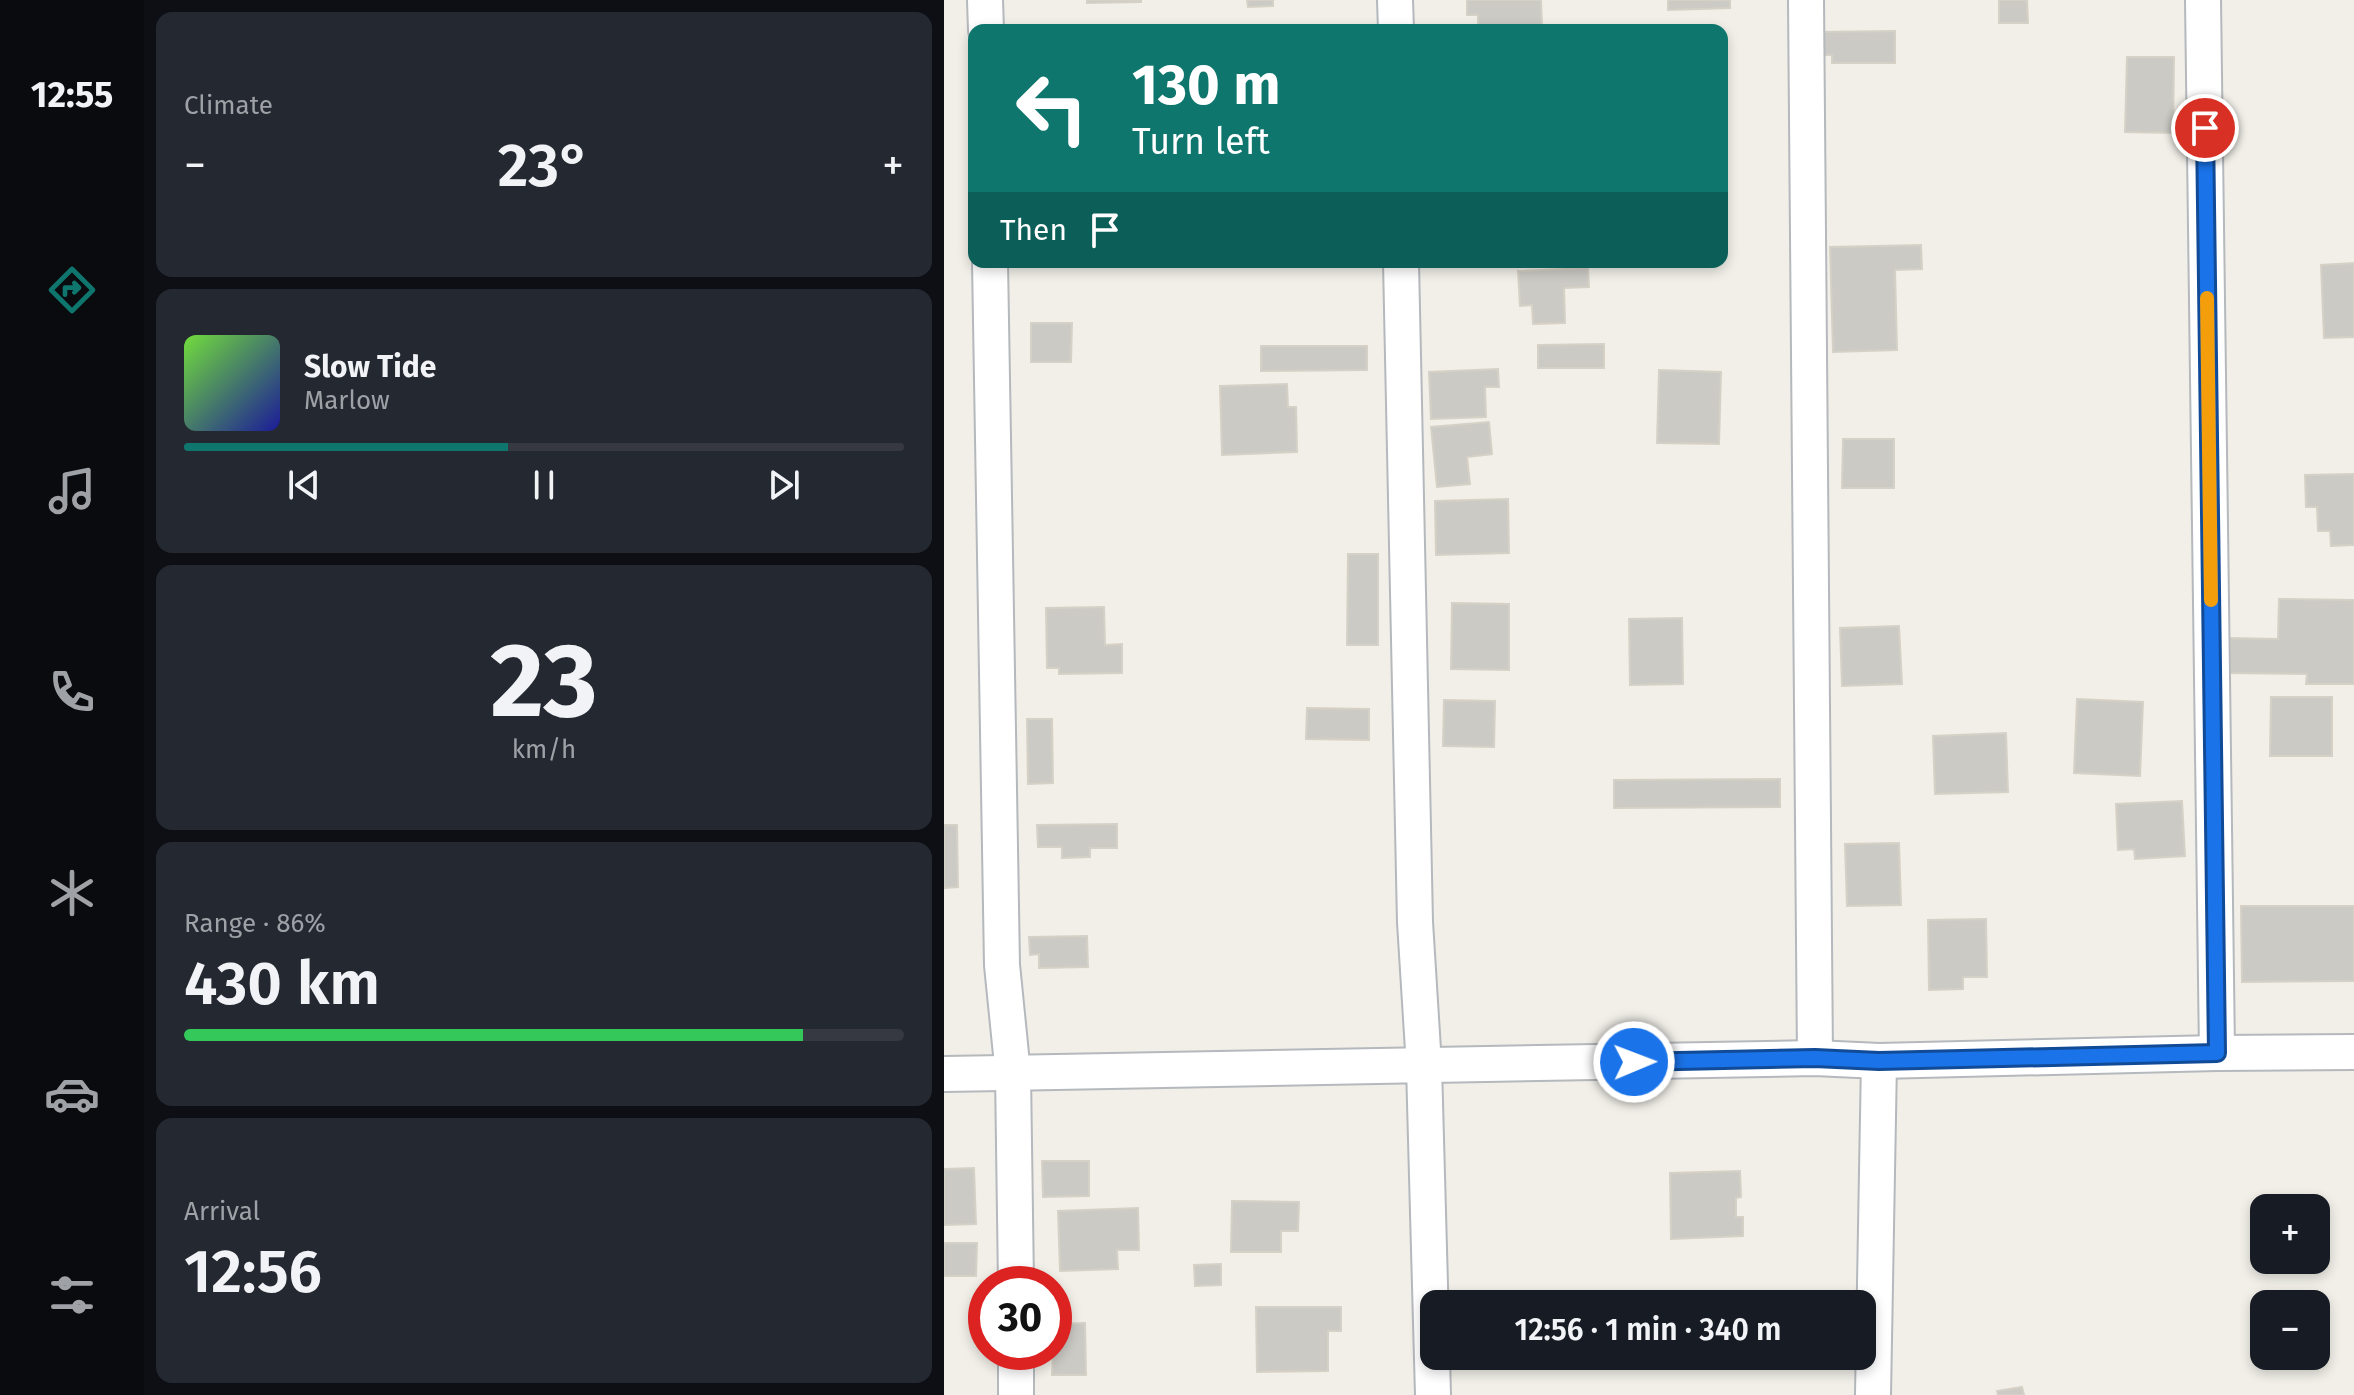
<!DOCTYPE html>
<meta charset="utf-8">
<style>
body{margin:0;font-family:"Fira Sans",sans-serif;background:#242831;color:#f1f3f6;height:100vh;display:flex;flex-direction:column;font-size:30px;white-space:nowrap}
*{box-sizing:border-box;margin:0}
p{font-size:26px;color:#9ea1a6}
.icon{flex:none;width:44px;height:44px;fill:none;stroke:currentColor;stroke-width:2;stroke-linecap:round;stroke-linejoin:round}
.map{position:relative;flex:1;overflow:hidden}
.side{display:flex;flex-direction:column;gap:12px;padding:12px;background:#0d0f14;width:800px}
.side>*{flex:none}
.banner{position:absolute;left:24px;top:24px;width:760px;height:244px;border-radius:16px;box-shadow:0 4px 12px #0003;background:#0f766e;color:#fff;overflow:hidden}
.tools{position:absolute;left:1306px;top:1194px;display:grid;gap:16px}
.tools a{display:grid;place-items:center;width:80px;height:80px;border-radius:16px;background:#171b24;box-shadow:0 4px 12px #0003;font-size:40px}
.speed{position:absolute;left:24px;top:1266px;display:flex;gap:16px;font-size:40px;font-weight:700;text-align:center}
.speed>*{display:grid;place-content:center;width:104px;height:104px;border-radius:50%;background:#171b24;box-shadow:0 4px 12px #0003;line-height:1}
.speed .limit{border:12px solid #d22;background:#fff;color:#111}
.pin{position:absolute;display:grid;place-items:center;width:68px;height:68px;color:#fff;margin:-34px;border:4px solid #fff;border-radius:50%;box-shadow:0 2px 8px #0007}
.me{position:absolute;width:88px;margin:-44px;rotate:89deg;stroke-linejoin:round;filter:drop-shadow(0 0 6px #0008)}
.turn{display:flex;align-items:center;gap:28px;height:168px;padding:0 32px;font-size:36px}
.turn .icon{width:104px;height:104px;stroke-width:2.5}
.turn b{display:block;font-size:56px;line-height:68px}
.then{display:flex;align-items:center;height:76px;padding:0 32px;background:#0003;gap:16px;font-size:30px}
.big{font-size:60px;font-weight:600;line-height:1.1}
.side .tile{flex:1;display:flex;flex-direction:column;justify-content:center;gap:12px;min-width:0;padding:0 28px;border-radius:16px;background:#242831}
.side .dial{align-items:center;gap:0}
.dial b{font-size:104px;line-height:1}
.song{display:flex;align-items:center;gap:24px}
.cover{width:96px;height:96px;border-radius:12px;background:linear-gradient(135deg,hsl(100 70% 55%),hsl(240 70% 35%))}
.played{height:8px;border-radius:4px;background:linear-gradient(90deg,#0f766e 45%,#363941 45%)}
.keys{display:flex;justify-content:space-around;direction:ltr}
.heat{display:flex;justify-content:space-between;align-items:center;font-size:44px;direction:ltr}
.charge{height:12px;border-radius:6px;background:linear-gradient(90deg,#34c759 86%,#363941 0)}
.trip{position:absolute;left:476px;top:1290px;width:456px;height:80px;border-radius:16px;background:#171b24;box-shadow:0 4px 12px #0003;font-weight:600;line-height:80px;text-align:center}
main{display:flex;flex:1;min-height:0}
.tab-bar{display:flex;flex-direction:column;width:144px;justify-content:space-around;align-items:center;background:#090b0e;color:#9ea1a6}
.tab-bar .icon{width:56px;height:56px}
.tab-bar .on{color:#0f766e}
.tab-bar b{font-size:36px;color:#f1f3f6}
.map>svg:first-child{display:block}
.building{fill:#cccac5;stroke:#d6d1c6;stroke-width:2}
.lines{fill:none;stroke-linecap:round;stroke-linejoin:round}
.minor-casing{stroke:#b5b8bc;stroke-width:38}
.minor{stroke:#fff;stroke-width:34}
.route-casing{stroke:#114b97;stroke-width:20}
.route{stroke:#1a73e8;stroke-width:14}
.slow{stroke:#f59e0b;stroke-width:14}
</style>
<main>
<nav class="tab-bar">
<b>12:55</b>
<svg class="icon on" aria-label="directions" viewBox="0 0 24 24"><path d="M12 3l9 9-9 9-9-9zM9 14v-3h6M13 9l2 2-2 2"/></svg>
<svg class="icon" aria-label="music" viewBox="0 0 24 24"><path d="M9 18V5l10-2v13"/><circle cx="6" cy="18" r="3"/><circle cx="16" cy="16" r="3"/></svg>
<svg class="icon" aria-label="phone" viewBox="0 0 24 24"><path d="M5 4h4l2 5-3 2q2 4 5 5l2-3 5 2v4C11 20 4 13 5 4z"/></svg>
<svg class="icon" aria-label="climate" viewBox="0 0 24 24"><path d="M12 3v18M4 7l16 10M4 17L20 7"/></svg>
<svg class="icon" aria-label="car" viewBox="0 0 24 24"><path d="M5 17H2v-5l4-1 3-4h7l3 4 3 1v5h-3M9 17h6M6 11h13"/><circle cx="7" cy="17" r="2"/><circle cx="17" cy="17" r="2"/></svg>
<svg class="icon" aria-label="filters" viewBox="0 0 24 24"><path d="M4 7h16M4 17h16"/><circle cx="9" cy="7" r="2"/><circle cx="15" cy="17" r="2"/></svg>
</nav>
<section class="side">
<div class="tile"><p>Climate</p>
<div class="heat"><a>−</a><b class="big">23°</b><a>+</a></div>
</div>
<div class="tile">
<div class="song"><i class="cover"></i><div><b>Slow Tide</b><p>Marlow</p></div></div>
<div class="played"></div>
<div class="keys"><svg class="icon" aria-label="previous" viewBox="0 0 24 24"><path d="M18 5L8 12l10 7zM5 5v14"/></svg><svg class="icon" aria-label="pause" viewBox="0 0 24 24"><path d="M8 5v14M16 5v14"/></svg><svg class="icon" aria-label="next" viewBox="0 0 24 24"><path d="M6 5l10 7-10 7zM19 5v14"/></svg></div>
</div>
<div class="tile dial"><b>23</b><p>km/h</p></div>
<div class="tile"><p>Range · 86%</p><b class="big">430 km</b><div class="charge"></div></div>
<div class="tile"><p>Arrival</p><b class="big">12:56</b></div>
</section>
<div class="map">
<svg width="1410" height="1395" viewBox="0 0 1410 1395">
<rect width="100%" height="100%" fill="#f1efe8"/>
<g class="building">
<polygon points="143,0 197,0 197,2 143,3"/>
<polygon points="303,0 329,0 329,6 304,7"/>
<polygon points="523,0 597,0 598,26 534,27 534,15 523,15"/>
<polygon points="724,0 786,0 786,8 724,10"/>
<polygon points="1055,0 1083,0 1084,23 1055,23"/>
<polygon points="951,31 951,63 888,63 888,55 873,55 873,32"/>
<polygon points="1183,57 1230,57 1229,133 1181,132"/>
<polygon points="977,245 978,269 951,270 953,350 889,352 886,247"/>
<polygon points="70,262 151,262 151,265 70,264"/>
<polygon points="1410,263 1410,337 1380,338 1377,265"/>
<polygon points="644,268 645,287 620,288 621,323 589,324 588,305 576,306 574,271"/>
<polygon points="87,323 128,323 127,362 87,362"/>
<polygon points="660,344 660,368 594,368 594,345"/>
<polygon points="317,346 423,346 423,370 317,371"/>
<polygon points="554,369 555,387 541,387 542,417 487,419 485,372"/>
<polygon points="715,370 777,372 775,444 713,443"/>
<polygon points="343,384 344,407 352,407 353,452 278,455 276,386"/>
<polygon points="545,422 548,454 523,457 526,484 493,487 487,427"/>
<polygon points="899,439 950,439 950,488 898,488"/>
<polygon points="1410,474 1410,545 1387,546 1386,531 1374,531 1373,507 1362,507 1361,475"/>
<polygon points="564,499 565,553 492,555 491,501"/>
<polygon points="404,554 434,554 434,645 403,645"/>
<polygon points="1335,599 1410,600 1410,684 1362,684 1363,674 1286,673 1286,638 1334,639"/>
<polygon points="508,603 565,604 565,670 507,669"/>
<polygon points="160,607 161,645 178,644 178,673 115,674 115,668 103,668 102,608"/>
<polygon points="738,618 739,684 686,685 685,619"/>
<polygon points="955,626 958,684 898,686 896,628"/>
<polygon points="1327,697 1388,697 1388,756 1326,756"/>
<polygon points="1133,699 1199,702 1196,776 1130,773"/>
<polygon points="500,700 551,701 550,747 499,746"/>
<polygon points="363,708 425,709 425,740 362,739"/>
<polygon points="83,719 108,719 109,783 84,784"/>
<polygon points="1062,733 1064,792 991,794 989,736"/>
<polygon points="836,779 836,807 670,808 670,780"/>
<polygon points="1238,801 1241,856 1191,859 1190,849 1174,850 1172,804"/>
<polygon points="173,824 173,848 146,848 146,857 118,858 118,847 94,847 93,825"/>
<polygon points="0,825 13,825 14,887 0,888"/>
<polygon points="955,843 957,905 903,906 901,844"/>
<polygon points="1297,906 1410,906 1410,981 1298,982"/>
<polygon points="1042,919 1043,977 1019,977 1019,989 985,990 984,920"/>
<polygon points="143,936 144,967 95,968 95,954 86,955 85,937"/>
<polygon points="98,1161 145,1161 145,1196 99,1197"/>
<polygon points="30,1168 32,1224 0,1225 0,1169"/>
<polygon points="796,1171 797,1197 792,1198 792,1217 799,1217 799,1236 727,1239 726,1173"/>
<polygon points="288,1201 355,1202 354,1231 337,1231 337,1252 287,1252"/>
<polygon points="194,1208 195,1250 173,1250 174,1269 116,1271 114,1211"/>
<polygon points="0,1243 33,1243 32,1276 0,1276"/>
<polygon points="277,1264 277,1285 251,1286 250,1265"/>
<polygon points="312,1307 397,1307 397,1331 384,1331 384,1371 313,1372"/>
<polygon points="141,1323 142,1375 108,1375 110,1324"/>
<polygon points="1078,1387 1080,1395 1054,1395 1053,1391"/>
</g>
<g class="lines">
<g class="minor-casing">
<g id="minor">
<polyline points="41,0 42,30"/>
<polyline points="451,0 452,30"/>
<polyline points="862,0 871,1058"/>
<polyline points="1259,0 1273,1053"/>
<polyline points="46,262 58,965 69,1074 72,1284"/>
<polyline points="457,262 471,922 480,1066 489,1395"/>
<polyline points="0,1074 871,1058 935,1061 1273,1053 1410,1052"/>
<polyline points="72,1395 72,1352"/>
<polyline points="929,1395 935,1061"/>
</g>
</g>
<use href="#minor" class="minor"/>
</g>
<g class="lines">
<g class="route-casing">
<polyline id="route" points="690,1062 871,1058 935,1061 1273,1053 1261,128"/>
</g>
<use href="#route" class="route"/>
<polyline class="slow" points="1263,298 1267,600"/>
</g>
</svg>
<div class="tools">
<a>+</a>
<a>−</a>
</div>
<div class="speed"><div class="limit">30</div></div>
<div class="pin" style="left:1261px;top:128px;background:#d93025"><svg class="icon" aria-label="arrive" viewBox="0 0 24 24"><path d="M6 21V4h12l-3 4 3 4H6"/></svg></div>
<svg class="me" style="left:690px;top:1062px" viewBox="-20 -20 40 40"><circle r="17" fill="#1a73e8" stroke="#fff" stroke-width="3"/><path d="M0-11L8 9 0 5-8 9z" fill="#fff"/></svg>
<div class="trip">12:56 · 1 min · 340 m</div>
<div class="banner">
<div class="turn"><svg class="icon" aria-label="left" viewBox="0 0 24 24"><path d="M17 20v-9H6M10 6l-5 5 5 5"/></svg><div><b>130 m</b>Turn left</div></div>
<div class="then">Then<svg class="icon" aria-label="arrive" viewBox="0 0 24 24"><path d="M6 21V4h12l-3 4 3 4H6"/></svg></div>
</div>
</div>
</main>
